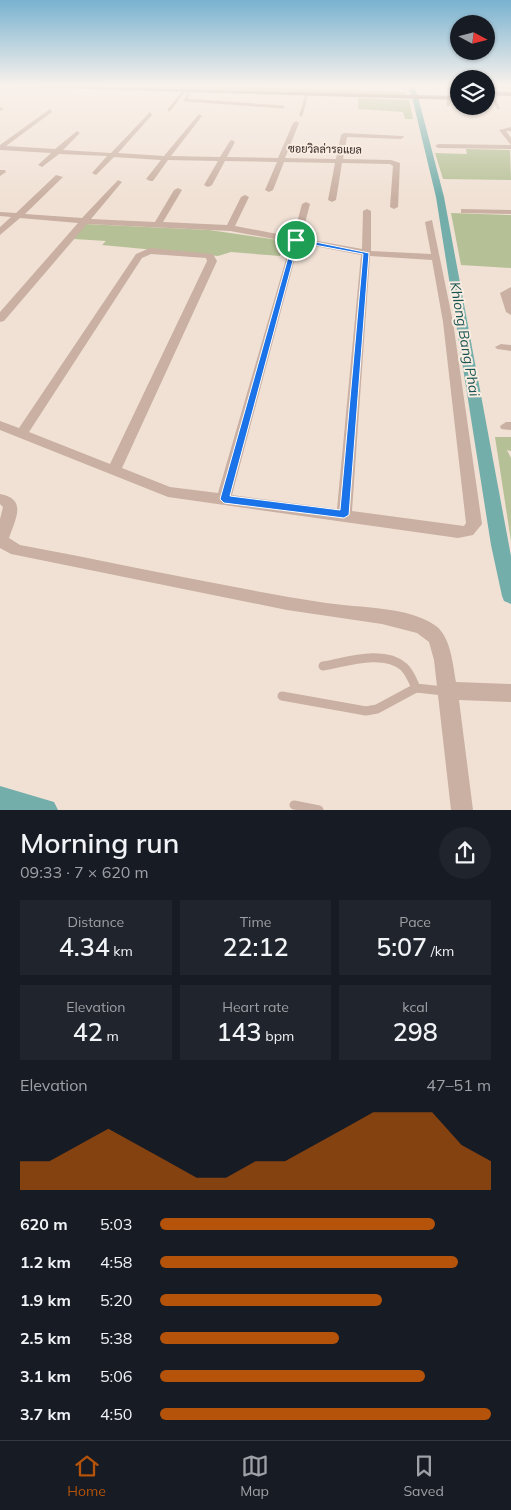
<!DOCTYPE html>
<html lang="en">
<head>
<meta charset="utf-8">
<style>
	body { margin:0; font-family:Mulish,Sarabun,sans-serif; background:#20242c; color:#f1f3f6; height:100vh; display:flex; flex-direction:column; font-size:19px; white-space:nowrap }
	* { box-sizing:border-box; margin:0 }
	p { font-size:16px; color:#9ea1a6 }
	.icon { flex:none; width:28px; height:28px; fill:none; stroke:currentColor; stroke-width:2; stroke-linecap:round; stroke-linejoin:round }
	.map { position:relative; height:810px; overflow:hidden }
	.drawer { display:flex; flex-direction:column; background:#171b24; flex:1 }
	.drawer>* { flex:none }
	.needle { width:32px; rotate:97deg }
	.tools { position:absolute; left:450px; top:15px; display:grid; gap:10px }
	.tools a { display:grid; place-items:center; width:45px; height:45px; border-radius:50%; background:#171b24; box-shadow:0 1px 4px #0004; font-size:25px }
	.pin { position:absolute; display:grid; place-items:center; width:42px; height:42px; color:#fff; margin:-21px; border:2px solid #fff; border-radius:50%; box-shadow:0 1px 5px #0007 }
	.round { display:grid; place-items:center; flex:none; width:52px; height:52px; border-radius:26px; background:#20242c }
	.summary { display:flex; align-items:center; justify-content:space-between; height:85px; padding:0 20px }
	h1 { font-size:28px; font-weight:600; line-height:38px }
	.stats { display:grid; grid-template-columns:repeat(3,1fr); gap:8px; height:85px; padding:5px 20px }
	.stats div { display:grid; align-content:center; border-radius:0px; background:#20242c; text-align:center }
	.stats b { font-size:25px; font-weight:600 }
	.stats small { font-size:14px; font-weight:400 }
	.stats p { font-size:14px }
	.chart { height:140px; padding:10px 20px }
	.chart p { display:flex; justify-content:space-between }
	.chart svg { width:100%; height:90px; margin-top:5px; fill:#b45309; opacity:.7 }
	ul { padding:0 20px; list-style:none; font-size:16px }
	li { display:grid; grid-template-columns:80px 60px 1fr; align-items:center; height:38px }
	li i { height:12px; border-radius:6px; background:#b45309 }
	.tab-bar { display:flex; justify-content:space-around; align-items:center; height:70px; border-top:1px solid #363941; background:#171b24; font-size:14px; color:#9ea1a6 }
	.tab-bar a { display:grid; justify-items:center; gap:2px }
	.tab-bar .on { color:#b45309 }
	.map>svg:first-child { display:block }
</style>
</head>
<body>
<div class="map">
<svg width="511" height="810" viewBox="0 0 511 810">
	<rect width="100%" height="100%" fill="#f1e1d5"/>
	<g fill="#b6c096">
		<polygon points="54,85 164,85 405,92 406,95"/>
		<polygon points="358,98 409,100 413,119 405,119 403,112 358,109"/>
		<polygon points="466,149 510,150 511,180 443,179 435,153 467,154"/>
		<polygon points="451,213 511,215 511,268 461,265"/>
		<polygon points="85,224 209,230 286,241 280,256 231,252 218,256 102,245 106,241 74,239"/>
		<polygon points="495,437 511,437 511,451 507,450 511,458 511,541"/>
	</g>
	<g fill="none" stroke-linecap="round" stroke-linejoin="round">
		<g fill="#74aeab" fill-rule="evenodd">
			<polygon points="407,85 413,85 417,93 444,197 511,556 511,604 504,601 502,596 491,545 436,197 411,93"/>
			<polygon points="0,786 54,802 58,810 0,810"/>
		</g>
		<g stroke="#c9b0a2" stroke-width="3">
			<polyline points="191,90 185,100 283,107"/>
			<polyline points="494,99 498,108"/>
			<polyline points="448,105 448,101 459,101"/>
			<polyline points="169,110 185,90"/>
			<polyline points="301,115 307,94"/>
		</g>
		<g stroke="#c9b0a2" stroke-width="9">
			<path d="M323 666C346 662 384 649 404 667 410 673 413 681 416 688L444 691"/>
			<polyline points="282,696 366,711 377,709 416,688"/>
			<polyline points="294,805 319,810"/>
		</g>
		<g fill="#c9b0a2" fill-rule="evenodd">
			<polygon points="453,85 459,85 459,87 454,86"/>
			<polygon points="486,85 511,85 511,89 486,88"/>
			<polygon points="0,107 3,108 4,109 0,111"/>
			<polygon points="50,109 52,112 6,146 55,149 77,131 80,133 63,150 111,153 150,112 152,115 118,153 164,156 199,114 202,116 171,156 220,157 230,141 232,140 235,142 227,157 278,158 293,123 296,121 299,123 285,158 336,159 341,135 344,133 403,136 404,137 401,139 347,137 343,159 391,160 400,163 398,207 394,209 390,207 393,166 390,164 342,163 336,200 332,202 328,200 335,163 284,162 273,190 269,192 265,190 277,162 225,161 212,185 208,187 204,185 218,161 168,160 153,181 150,181 146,179 161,160 114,157 96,175 92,173 107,156 59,154 42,167 38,165 51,153 0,150 0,145"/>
			<polygon points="511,127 511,131 506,131 511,138 511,149 438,148 435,146 438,144 511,145 499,130"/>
			<polygon points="0,170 5,170 6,172 0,176"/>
			<path d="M56 175 63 177 25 214 82 218 118 180 122 182 91 219 155 222 174 190 178 188 182 190 163 222 227 225 241 197 245 195 249 197 235 226 293 237 302 204 306 202 310 204 301 238 362 249 363 211 367 209 371 211V251L431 254 425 222 432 220 453 322 482 524 473 535 458 538 168 497 0 430V421L19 428 136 254 150 248 213 254 217 261 122 468 170 487 218 493 291 242 230 231 87 224 4 321 0 322V312L78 223 20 218 0 235V227L11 217 0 216V212L16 213ZM299 243 361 255 337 509 232 495ZM151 254 206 258 207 261 110 464 29 432 142 258ZM370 256 432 260 443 322 466 523 464 526 352 511Z"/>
			<polygon points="461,209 511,210 511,214 464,213 461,213"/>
			<polygon points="511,287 511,315 506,312 500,293"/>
			<polygon points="501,344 511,345 511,351 497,349 495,347"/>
			<polygon points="506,422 511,422 511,430 501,429 500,426"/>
			<path d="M0 494C28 499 15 520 9 538L20 545C122 564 224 587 326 603 359 608 409 606 436 626 451 637 453 666 456 682L511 684V702L459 700 473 810H451L434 660 429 642 417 633 382 624 287 610 11 554 0 548V519L3 507 0 504Z"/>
		</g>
		<g fill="#9c7e73" fill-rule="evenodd">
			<polygon points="15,85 459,96 459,100 18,87"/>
			<polygon points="486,91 511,92 511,96 486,95"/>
		</g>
	</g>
	<linearGradient id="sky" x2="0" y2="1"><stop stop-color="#79b2d0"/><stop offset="0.43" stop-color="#f9f2ec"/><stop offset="1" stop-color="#f9f2ec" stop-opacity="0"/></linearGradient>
	<rect width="511" height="198" fill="url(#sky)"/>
	<path fill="#1a73e8" stroke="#fff" fill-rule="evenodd" d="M296 238 369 253 349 515 344 518 224 503 220 499 293 240ZM298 242 363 254 340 510 230 496Z"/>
	<g text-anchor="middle" stroke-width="4" stroke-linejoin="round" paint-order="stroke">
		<g font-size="11" fill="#332724" stroke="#f9ece1">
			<text transform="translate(325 149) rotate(1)" y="4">ซอยวิลล่ารอแยล</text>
		</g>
		<g font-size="14" font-style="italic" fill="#195553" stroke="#f9ece1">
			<text transform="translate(465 339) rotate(80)" y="5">Khlong Bang Phai</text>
		</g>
	</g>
</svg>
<div class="tools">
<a><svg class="needle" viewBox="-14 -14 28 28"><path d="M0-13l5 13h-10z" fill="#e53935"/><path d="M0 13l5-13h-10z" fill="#9ea1a6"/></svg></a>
<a><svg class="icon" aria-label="layers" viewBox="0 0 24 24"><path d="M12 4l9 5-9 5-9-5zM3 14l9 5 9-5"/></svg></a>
</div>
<div class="pin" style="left:296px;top:240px;background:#1e9e55"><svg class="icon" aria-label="arrive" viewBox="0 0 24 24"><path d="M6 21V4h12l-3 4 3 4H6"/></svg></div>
</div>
<section class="drawer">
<div class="summary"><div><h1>Morning run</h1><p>09:33 · 7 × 620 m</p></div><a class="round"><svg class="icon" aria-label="share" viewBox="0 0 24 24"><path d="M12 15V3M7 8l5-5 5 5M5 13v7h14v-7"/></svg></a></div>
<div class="stats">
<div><p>Distance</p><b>4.34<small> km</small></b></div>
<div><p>Time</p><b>22:12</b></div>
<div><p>Pace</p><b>5:07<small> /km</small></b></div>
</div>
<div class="stats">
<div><p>Elevation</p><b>42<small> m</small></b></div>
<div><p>Heart rate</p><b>143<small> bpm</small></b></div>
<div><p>kcal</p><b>298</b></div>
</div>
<div class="chart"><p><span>Elevation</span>47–51 m</p>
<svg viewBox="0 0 160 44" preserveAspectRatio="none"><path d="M0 44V30L10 30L20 22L30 14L40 22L50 30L60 38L70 38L80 30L90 30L100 22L110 14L120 6L130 6L140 6L150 22L160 30V44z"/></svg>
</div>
<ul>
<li><b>620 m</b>5:03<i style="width:83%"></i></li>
<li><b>1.2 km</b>4:58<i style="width:90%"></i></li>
<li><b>1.9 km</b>5:20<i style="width:67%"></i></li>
<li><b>2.5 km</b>5:38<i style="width:54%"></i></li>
<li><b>3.1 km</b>5:06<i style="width:80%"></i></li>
<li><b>3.7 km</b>4:50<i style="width:100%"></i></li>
</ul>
</section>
<nav class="tab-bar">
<a class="on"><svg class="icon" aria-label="home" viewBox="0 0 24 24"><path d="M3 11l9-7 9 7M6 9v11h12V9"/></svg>Home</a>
<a><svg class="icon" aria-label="map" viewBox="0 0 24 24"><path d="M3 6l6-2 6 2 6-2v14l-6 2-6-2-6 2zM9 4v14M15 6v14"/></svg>Map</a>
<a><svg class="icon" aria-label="saved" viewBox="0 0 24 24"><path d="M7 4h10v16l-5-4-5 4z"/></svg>Saved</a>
</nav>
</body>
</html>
